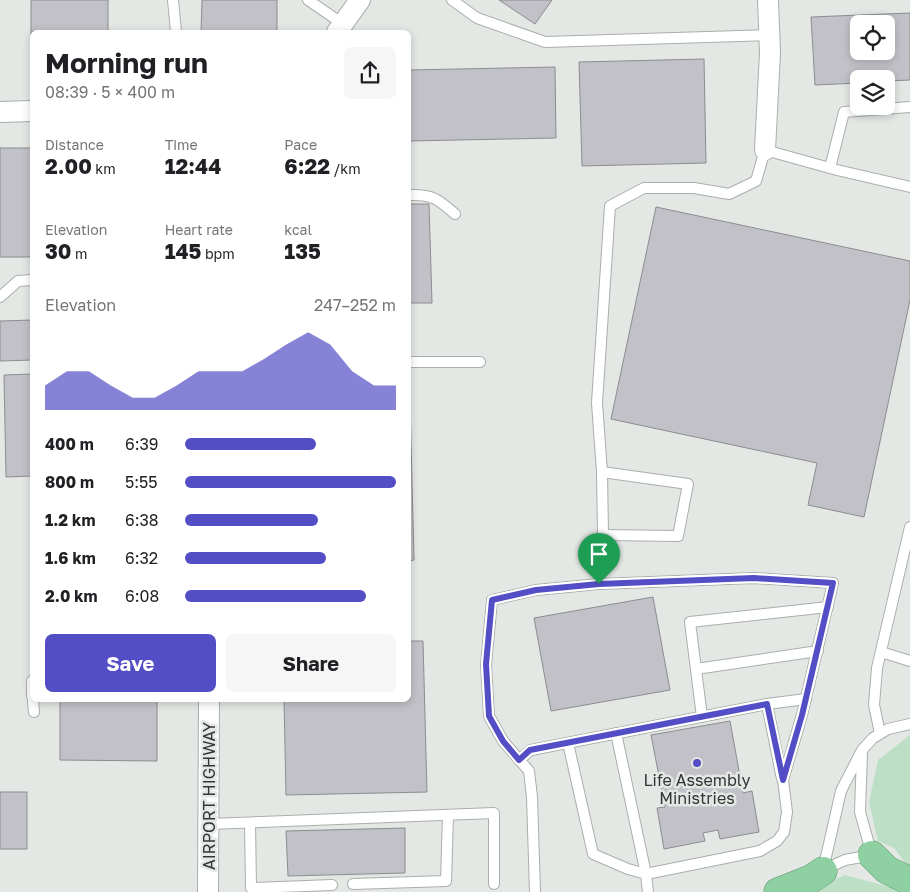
<!DOCTYPE html>
<html lang="en">
<head>
<meta charset="utf-8">
<style>
	body { margin:0; font-family:"Golos Text",sans-serif; background:#f6f6f6; color:#202124; height:100vh; display:flex; flex-direction:column; font-size:19px; white-space:nowrap }
	* { box-sizing:border-box; margin:0 }
	p { font-size:16px; color:#757577 }
	.icon { flex:none; width:28px; height:28px; fill:none; stroke:currentColor; stroke-width:2; stroke-linecap:round; stroke-linejoin:round }
	.map { position:relative; flex:1; overflow:hidden }
	.drawer { position:absolute; left:30px; top:30px; width:381px; height:672px; display:flex; flex-direction:column; background:#fff; border-radius:8px; box-shadow:0 2px 8px #0003 }
	.drawer>* { flex:none }
	.buttons { position:absolute; left:850px; top:15px; display:grid; gap:10px }
	.buttons a { display:grid; place-items:center; width:45px; height:45px; border-radius:8px; background:#fff; box-shadow:0 2px 8px #0003; font-size:25px }
	.pin { position:absolute; display:grid; place-items:center; width:42px; height:42px; color:#fff; margin:-51px -21px; border-radius:50% 50% 50% 0; rotate:-45deg; box-shadow:0 0 5px #0007 }
	.pin .icon { rotate:45deg }
	.round { display:grid; place-items:center; flex:none; width:52px; height:52px; border-radius:8px; background:#f6f6f6 }
	.head { display:flex; align-items:center; justify-content:space-between; height:85px; padding:0 15px }
	h1 { font-size:28px; font-weight:700; line-height:38px }
	.figures { display:grid; grid-template-columns:repeat(3,1fr); gap:8px; height:85px; padding:5px 15px }
	.figures div { display:grid; align-content:center }
	.figures b { font-size:21px; font-weight:700 }
	.figures small { font-size:14px; font-weight:400 }
	.figures p { font-size:14px }
	.chart { height:140px; padding:10px 15px }
	.chart p { display:flex; justify-content:space-between }
	.chart svg { width:100%; height:90px; margin-top:5px; fill:#534ec5; opacity:.7 }
	.cta { display:flex; gap:10px; margin-top:auto; padding:10px 15px }
	.cta a { flex:1; height:58px; border-radius:8px; background:#534ec5; color:#fff; font-size:20px; font-weight:700; line-height:58px; text-align:center }
	.cta a+a { background:#f6f6f6; color:#202124 }
	ul { padding:0 15px; list-style:none; font-size:16px }
	li { display:grid; grid-template-columns:80px 60px 1fr; align-items:center; height:38px }
	li i { height:12px; border-radius:6px; background:#534ec5 }
	.map>svg:first-child { display:block }
</style>
</head>
<body>
<div class="map">
<svg width="910" height="892" viewBox="0 0 910 892">
	<rect width="100%" height="100%" fill="#e3e8e4"/>
	<g fill="#bddfc5">
		<polygon points="910,735 910,869 894,848 878,841 869,802 878,760"/>
		<polygon points="845,875 904,891 897,892 808,892"/>
	</g>
	<g fill="#c1c1c7" stroke="#8c8c91" fill-rule="evenodd">
		<polygon points="31,0 108,0 108,32 32,32 31,66"/>
		<polygon points="202,0 277,0 277,32 201,32"/>
		<polygon points="499,0 552,0 535,24"/>
		<path d="M910 13V80L886 81V79H859V83L815 85 811 17ZM859 24H886V51H859Z"/>
		<polygon points="704,59 706,163 582,166 579,62"/>
		<polygon points="555,67 556,138 409,141 409,70"/>
		<rect x="0" y="148" width="32" height="109"/>
		<polygon points="409,204 429,204 432,303 409,303"/>
		<polygon points="656,207 910,261 910,300 864,517 808,505 817,463 611,419"/>
		<polygon points="32,320 32,360 0,361 0,321"/>
		<polygon points="32,374 32,476 6,477 4,375"/>
		<polygon points="409,402 410,402 414,560 409,561"/>
		<polygon points="653,597 670,690 551,711 534,618"/>
		<polygon points="409,641 423,641 427,792 286,795 284,700 409,700"/>
		<polygon points="60,700 157,700 157,761 60,760"/>
		<polygon points="730,721 743,793 752,791 759,832 720,839 718,830 703,833 705,841 664,849 657,808 665,807 651,735"/>
		<rect x="0" y="792" width="27" height="57"/>
		<polygon points="405,828 405,873 288,876 286,831"/>
	</g>
	<g fill="none" stroke-linecap="round" stroke-linejoin="round">
		<defs>
			<g id="service">
				<polyline points="173,0 176,32"/>
				<polyline points="308,0 343,24"/>
				<polyline points="452,0 477,18 545,42 769,35"/>
				<polyline points="830,168 844,112 910,107"/>
				<path d="M409 195C432 194 438 199 455 214"/>
				<polyline points="0,297 18,281 32,280"/>
				<polyline points="409,362 480,362"/>
				<polyline points="602,472 688,484 678,536 603,535"/>
				<polyline points="599,584 603,535 602,472 597,403 610,206 644,188 694,188 729,194 756,181 765,150 837,170 910,187"/>
				<polyline points="881,652 910,661"/>
				<polyline points="696,669 818,651"/>
				<polyline points="32,681 32,696"/>
				<polyline points="33,700 34,712"/>
				<polyline points="702,717 690,622 828,607"/>
				<polyline points="880,733 874,705 877,668 910,527"/>
				<polyline points="568,743 593,854 628,869 646,874 616,733"/>
				<polyline points="519,760 531,750 767,704"/>
				<polyline points="782,779 767,704 806,699"/>
				<polyline points="250,823 251,888 332,885"/>
				<polyline points="209,824 494,813 494,884"/>
				<polyline points="823,870 841,791 862,750 873,738 888,729 910,724"/>
				<polyline points="823,870 845,860 872,855 860,812 862,753"/>
				<polyline points="353,884 446,881 448,816"/>
				<polyline points="535,892 532,797 529,771 503,741 489,716 486,665 492,600 536,590 599,584 754,578 833,583 802,715 783,780 787,812 784,832 777,841 760,851 646,874 648,892"/>
			</g>
			<g id="minor">
				<polyline points="337,32 360,0"/>
				<polyline points="0,112 32,111"/>
				<polyline points="765,150 770,53 768,0"/>
				<polyline points="208,892 209,700"/>
			</g>
			<g id="trunk">
				<polyline points="872,855 887,870 910,881"/>
				<polyline points="778,892 811,879 823,871"/>
			</g>
		</defs>
		<use href="#service" stroke="#aaafab" stroke-width="12"/>
		<use href="#minor" stroke="#aaafab" stroke-width="22"/>
		<use href="#trunk" stroke="#5c936c" stroke-width="29"/>
		<use href="#service" stroke="#fff" stroke-width="10"/>
		<use href="#minor" stroke="#fff" stroke-width="20"/>
		<use href="#trunk" stroke="#8ed0a2" stroke-width="28"/>
	</g>
	<g fill="none" stroke-linecap="round" stroke-linejoin="round">
		<defs>
			<polygon id="route" points="754,578 833,583 802,715 783,780 767,704 530,750 519,760 503,741 489,716 486,664 492,600 536,590 599,584"/>
		</defs>
		<use href="#route" stroke="#fff" stroke-width="10"/>
		<use href="#route" stroke="#534ec5" stroke-width="6"/>
	</g>
	<circle fill="#534ec5" stroke="#e3e8e4" stroke-width="2" cx="697" cy="763" r="5"/>
	<g text-anchor="middle" stroke-width="5" stroke-linejoin="round" paint-order="stroke">
		<g font-size="16" fill="#343635" stroke="#e3e8e4">
			<text x="697" y="786">Life Assembly<tspan x="697" dy="18">Ministries</tspan></text>
		</g>
		<g font-size="16" fill="#343635" stroke="#e3e8e4">
			<text transform="translate(209 796) rotate(-90)" y="6">AIRPORT HIGHWAY</text>
		</g>
	</g>
</svg>
<div class="buttons">
<a><svg class="icon" aria-label="locate" viewBox="0 0 24 24"><circle cx="12" cy="12" r="6"/><path d="M12 2v4M12 18v4M2 12h4M18 12h4"/></svg></a>
<a><svg class="icon" aria-label="layers" viewBox="0 0 24 24"><path d="M12 4l9 5-9 5-9-5zM3 14l9 5 9-5"/></svg></a>
</div>
<div class="pin" style="left:599px;top:584px;background:#1e9e55"><svg class="icon" aria-label="arrive" viewBox="0 0 24 24"><path d="M6 21V4h12l-3 4 3 4H6"/></svg></div>
<section class="drawer">
<div class="head"><div><h1>Morning run</h1><p>08:39 · 5 × 400 m</p></div><a class="round"><svg class="icon" aria-label="share" viewBox="0 0 24 24"><path d="M12 15V3M7 8l5-5 5 5M5 13v7h14v-7"/></svg></a></div>
<div class="figures">
<div><p>Distance</p><b>2.00<small> km</small></b></div>
<div><p>Time</p><b>12:44</b></div>
<div><p>Pace</p><b>6:22<small> /km</small></b></div>
</div>
<div class="figures">
<div><p>Elevation</p><b>30<small> m</small></b></div>
<div><p>Heart rate</p><b>145<small> bpm</small></b></div>
<div><p>kcal</p><b>135</b></div>
</div>
<div class="chart"><p><span>Elevation</span>247–252 m</p>
<svg viewBox="0 0 160 44" preserveAspectRatio="none"><path d="M0 44V32L10 25L20 25L30 32L40 38L50 38L60 32L70 25L80 25L90 25L100 19L110 12L120 6L130 12L140 25L150 32L160 32V44z"/></svg>
</div>
<ul>
<li><b>400 m</b>6:39<i style="width:62%"></i></li>
<li><b>800 m</b>5:55<i style="width:100%"></i></li>
<li><b>1.2 km</b>6:38<i style="width:63%"></i></li>
<li><b>1.6 km</b>6:32<i style="width:67%"></i></li>
<li><b>2.0 km</b>6:08<i style="width:86%"></i></li>
</ul>
<div class="cta"><a>Save</a><a>Share</a></div>
</section>
</div>
</body>
</html>
